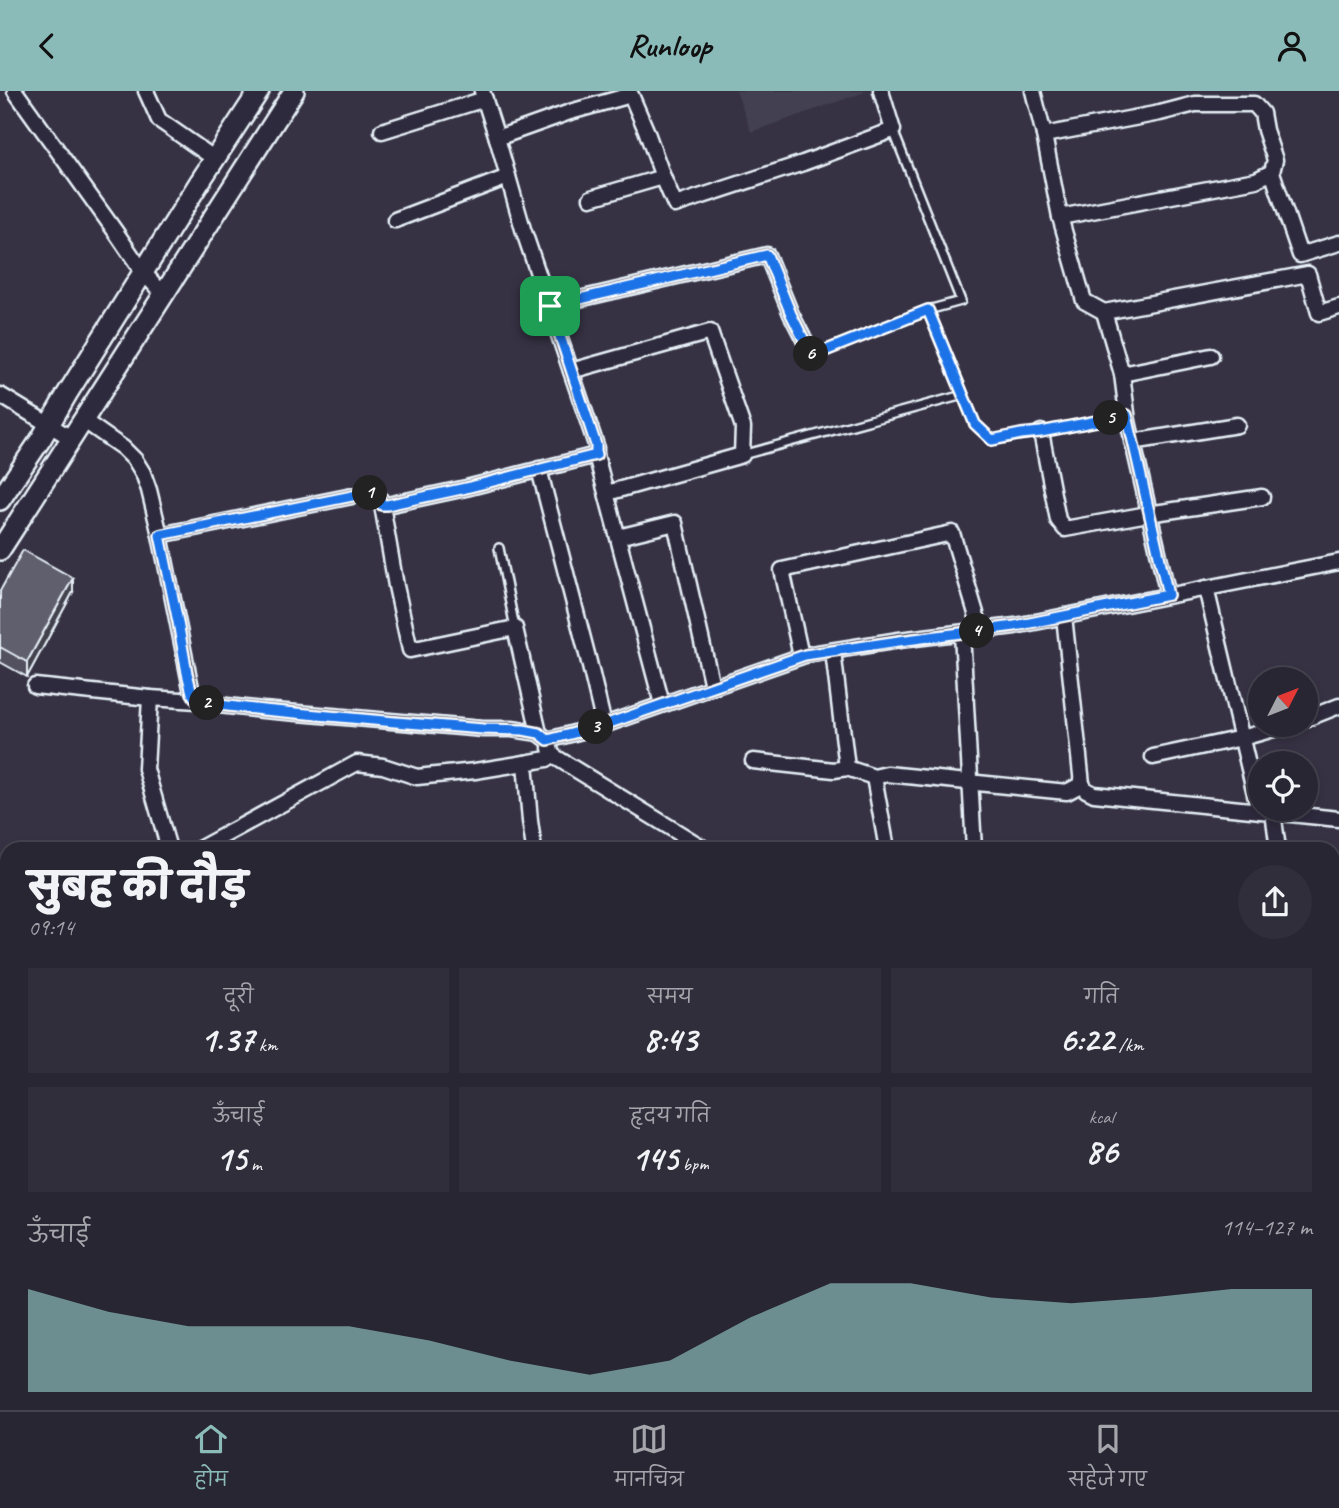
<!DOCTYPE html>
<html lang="hi">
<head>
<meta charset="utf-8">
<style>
	body { margin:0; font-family:Caveat,"Playpen Sans Deva",sans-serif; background:#302e3b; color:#f1f3f6; height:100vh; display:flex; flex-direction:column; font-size:26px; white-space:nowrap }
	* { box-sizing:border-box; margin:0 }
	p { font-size:23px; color:#a5a5ac }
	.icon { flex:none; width:38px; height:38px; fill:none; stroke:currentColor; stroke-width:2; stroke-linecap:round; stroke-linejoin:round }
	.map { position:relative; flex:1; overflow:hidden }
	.panel { position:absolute; left:0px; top:751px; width:1340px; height:569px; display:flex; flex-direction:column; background:#282633; border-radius:21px 21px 0 0; box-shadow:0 4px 10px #0003,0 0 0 2px #44434e }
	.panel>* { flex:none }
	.needle { width:46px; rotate:48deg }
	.fabs { position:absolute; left:1248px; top:576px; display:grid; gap:14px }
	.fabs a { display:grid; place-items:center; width:70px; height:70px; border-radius:50%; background:#282633; box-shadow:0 4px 10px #0003,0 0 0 2px #44434e; font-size:35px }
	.pin { position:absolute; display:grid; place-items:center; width:60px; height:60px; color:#fff; margin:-30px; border-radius:14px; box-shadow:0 4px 10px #0006 }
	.km { position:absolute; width:35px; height:35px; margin:-18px; border-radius:50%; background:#222; color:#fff; font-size:19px; line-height:35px; text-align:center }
	.round { display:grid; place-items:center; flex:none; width:74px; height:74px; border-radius:37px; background:#302e3b }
	.headline { display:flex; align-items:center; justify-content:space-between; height:119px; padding:0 28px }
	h1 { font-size:38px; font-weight:800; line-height:52px }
	.figures { display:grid; grid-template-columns:repeat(3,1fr); gap:10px; height:119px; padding:7px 28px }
	.figures div { display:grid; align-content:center; border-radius:0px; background:#302e3b; text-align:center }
	.figures b { font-size:35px; font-weight:800 }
	.figures small { font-size:19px; font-weight:400 }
	.figures p { font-size:19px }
	.chart { height:196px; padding:14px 28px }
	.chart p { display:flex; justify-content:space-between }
	.chart svg { width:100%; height:126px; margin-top:7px; fill:#8bbbb9; opacity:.7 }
	header { display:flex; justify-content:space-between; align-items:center; height:91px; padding:0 28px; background:#8bbbb9; color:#111; font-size:32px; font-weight:800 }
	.dock { display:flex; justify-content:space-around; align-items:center; height:98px; border-top:2px solid #44434e; background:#282633; font-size:19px; color:#a5a5ac }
	.dock a { display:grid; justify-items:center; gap:4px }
	.dock .on { color:#8bbbb9 }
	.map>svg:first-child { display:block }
</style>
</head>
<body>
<header><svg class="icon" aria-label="back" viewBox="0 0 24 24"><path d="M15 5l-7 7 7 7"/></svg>Runloop<svg class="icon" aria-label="person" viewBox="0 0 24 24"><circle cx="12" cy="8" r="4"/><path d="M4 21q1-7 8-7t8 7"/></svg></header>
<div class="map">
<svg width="1339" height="1319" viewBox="0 0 1339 1319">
	<rect width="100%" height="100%" fill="#363244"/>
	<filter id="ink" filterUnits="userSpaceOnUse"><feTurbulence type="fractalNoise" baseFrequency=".0143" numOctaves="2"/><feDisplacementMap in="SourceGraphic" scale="14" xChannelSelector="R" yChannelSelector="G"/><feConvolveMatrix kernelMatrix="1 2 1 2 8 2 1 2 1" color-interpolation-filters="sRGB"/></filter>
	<g filter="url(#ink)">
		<polygon fill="#433f51" points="736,0 868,0 751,41"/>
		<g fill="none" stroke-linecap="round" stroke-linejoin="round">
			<defs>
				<g id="lane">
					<polyline points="893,39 961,210 928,219"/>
					<polyline points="812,265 928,219 975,333 992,349 1041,341 1127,324"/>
					<polyline points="742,364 963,304"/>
					<polyline points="499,457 515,537"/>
				</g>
				<g id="street">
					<polyline points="15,0 115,140 143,181 164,204"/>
					<polyline points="146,0 159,29 215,68"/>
					<polyline points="482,0 497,47 570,21 631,4 646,39 663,86 591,107"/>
					<polyline points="1033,0 1044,44 1060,126 1084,210 1104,221 1308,183 1319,222 1339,216"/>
					<polyline points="382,40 485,8"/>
					<polyline points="1044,44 1160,22 1195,13 1254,13 1262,22 1265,39 1275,69 1272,81 1256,89 1060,126"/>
					<polyline points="1272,81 1300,164 1339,152"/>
					<polyline points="663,86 675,114 803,72 893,39 881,0"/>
					<polyline points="395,129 508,86"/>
					<polyline points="549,215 767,164 791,223 815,270"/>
					<polyline points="1104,221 1122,283 1128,330 1168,504"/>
					<polyline points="571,280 710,241 743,336 742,364 607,402"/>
					<polyline points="1122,283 1211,265"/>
					<polyline points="0,304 71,347"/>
					<polyline points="83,329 123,357 135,369 143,382 149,399 160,444 192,602 197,610 210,613 263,619 483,638 512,638 539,642 515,537 410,559 396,495 382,414"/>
					<polyline points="1041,341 1058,429 1065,438 1148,423 1262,406"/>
					<polyline points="1132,351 1237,334"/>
					<polyline points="596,364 662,613"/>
					<polyline points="539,378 588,567 604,634 548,649 539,642"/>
					<polyline points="160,444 372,401 379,406 382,414 387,414 466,397 596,364 596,354 523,138 497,47"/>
					<polyline points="618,446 675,432 712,595"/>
					<polyline points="1206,497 1259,720"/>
					<polyline points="1064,525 1082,693 1086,699 1094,703 1339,728"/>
					<polyline points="962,542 974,758"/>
					<polyline points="833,560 847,677"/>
					<polyline points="801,565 782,479 952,442 981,539"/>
					<polyline points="35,595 150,607"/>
					<polyline points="1306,628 1339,615"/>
					<polyline points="604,634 805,564 899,549 1015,535 1339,471"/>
					<polyline points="550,657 552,664 705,758"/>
					<polyline points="1153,666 1242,647 1288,634"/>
					<polyline points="753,670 834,679 847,677 874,686 887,683 1067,701 1082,693"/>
					<polyline points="525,672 530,730 534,758"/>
					<polyline points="874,686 887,758"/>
					<polyline points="1273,721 1278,758"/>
					<polyline points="169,758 146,678 150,607 197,610"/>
					<polyline points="199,758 357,672 383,675 417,686 475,680 525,672 547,668 552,664"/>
					<polyline points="1334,839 1339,837"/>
					<polyline points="1334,906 1339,905"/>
					<polyline points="0,936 7,935"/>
					<polyline points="1334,968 1339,967"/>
					<polyline points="1334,1008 1339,1006"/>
					<polyline points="1334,1024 1339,1052"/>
					<polyline points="1334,1090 1339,1089"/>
					<polyline points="0,1100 7,1100"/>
					<polyline points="0,1203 7,1203"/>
					<polyline points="104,1312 105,1319"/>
					<polyline points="865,1312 866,1319"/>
					<polyline points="943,1312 944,1319"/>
					<polyline points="1169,1312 1172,1319"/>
					<polyline points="1280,1312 1286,1319"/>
					<polyline points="585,1316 600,1312"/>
					<polyline points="201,1319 201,1312"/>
				</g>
				<g id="secondary">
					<polyline points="0,409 41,348 67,303 199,92 259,0"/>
					<polyline points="0,459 294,0"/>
				</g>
			</defs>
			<use href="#lane" stroke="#e8f1f8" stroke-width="12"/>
			<use href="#street" stroke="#e8f1f8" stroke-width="19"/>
			<use href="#secondary" stroke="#e8f1f8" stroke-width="24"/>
			<use href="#lane" stroke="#2f2a3d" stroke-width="7"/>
			<use href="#street" stroke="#2f2a3d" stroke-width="14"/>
			<use href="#secondary" stroke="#2f2a3d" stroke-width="19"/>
		</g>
		<polygon fill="#53515f" stroke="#e8f1f8" stroke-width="2" points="0,500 73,501 27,586 0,571"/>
		<polygon fill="#43424d" stroke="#e8f1f8" stroke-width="2" points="73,487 73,501 27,586 27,571"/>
		<polygon fill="#605e6e" stroke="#e8f1f8" stroke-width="2" points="23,459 73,487 27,571 0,556 0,500"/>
	</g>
	<g fill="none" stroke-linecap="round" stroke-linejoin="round" filter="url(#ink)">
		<defs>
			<polygon id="route" points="767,164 791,223 812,265 928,219 975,333 992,349 1021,343 1041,341 1127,324 1168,504 1015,535 899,550 805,564 604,634 548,649 539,642 523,639 483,638 395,631 263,619 210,613 197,610 192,602 187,582 178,531 160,444 372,401 379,406 382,414 387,414 466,397 596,364 596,354 550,215"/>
		</defs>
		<use href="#route" stroke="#fff" stroke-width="14"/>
		<use href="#route" stroke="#1a73e8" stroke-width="9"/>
	</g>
</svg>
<div class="fabs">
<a><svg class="needle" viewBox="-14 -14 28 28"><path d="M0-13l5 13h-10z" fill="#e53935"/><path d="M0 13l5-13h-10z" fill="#a5a5ac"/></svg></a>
<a><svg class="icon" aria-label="locate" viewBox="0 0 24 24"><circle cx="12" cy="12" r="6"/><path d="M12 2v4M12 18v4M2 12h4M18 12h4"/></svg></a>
</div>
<div class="pin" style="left:550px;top:215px;background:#1e9e55"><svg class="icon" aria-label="arrive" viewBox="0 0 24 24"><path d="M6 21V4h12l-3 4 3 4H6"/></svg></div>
<b class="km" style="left:370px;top:402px">1</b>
<b class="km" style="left:207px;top:612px">2</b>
<b class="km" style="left:596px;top:636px">3</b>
<b class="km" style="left:977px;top:540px">4</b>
<b class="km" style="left:1111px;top:327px">5</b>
<b class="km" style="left:811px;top:263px">6</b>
<section class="panel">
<div class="headline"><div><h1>सुबह की दौड़</h1><p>09:14</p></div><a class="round"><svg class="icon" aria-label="share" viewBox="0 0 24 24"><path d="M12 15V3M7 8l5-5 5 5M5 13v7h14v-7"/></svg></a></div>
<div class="figures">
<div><p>दूरी</p><b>1.37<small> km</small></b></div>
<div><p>समय</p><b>8:43</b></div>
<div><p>गति</p><b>6:22<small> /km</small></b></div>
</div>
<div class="figures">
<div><p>ऊँचाई</p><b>15<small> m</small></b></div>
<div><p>हृदय गति</p><b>145<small> bpm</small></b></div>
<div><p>kcal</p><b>86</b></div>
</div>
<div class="chart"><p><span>ऊँचाई</span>114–127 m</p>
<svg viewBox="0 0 160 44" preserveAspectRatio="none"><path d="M0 44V8L10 16L20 21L30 21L40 21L50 26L60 33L70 38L80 33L90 18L100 6L110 6L120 11L130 13L140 11L150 8L160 8V44z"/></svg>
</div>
</section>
</div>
<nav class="dock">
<a class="on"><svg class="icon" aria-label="home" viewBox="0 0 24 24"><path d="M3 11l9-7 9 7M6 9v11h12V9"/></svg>होम</a>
<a><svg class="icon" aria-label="map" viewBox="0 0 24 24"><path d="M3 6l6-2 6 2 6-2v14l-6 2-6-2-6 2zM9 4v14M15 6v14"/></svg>मानचित्र</a>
<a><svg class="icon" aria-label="saved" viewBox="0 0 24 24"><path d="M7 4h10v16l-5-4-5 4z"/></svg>सहेजे गए</a>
</nav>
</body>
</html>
